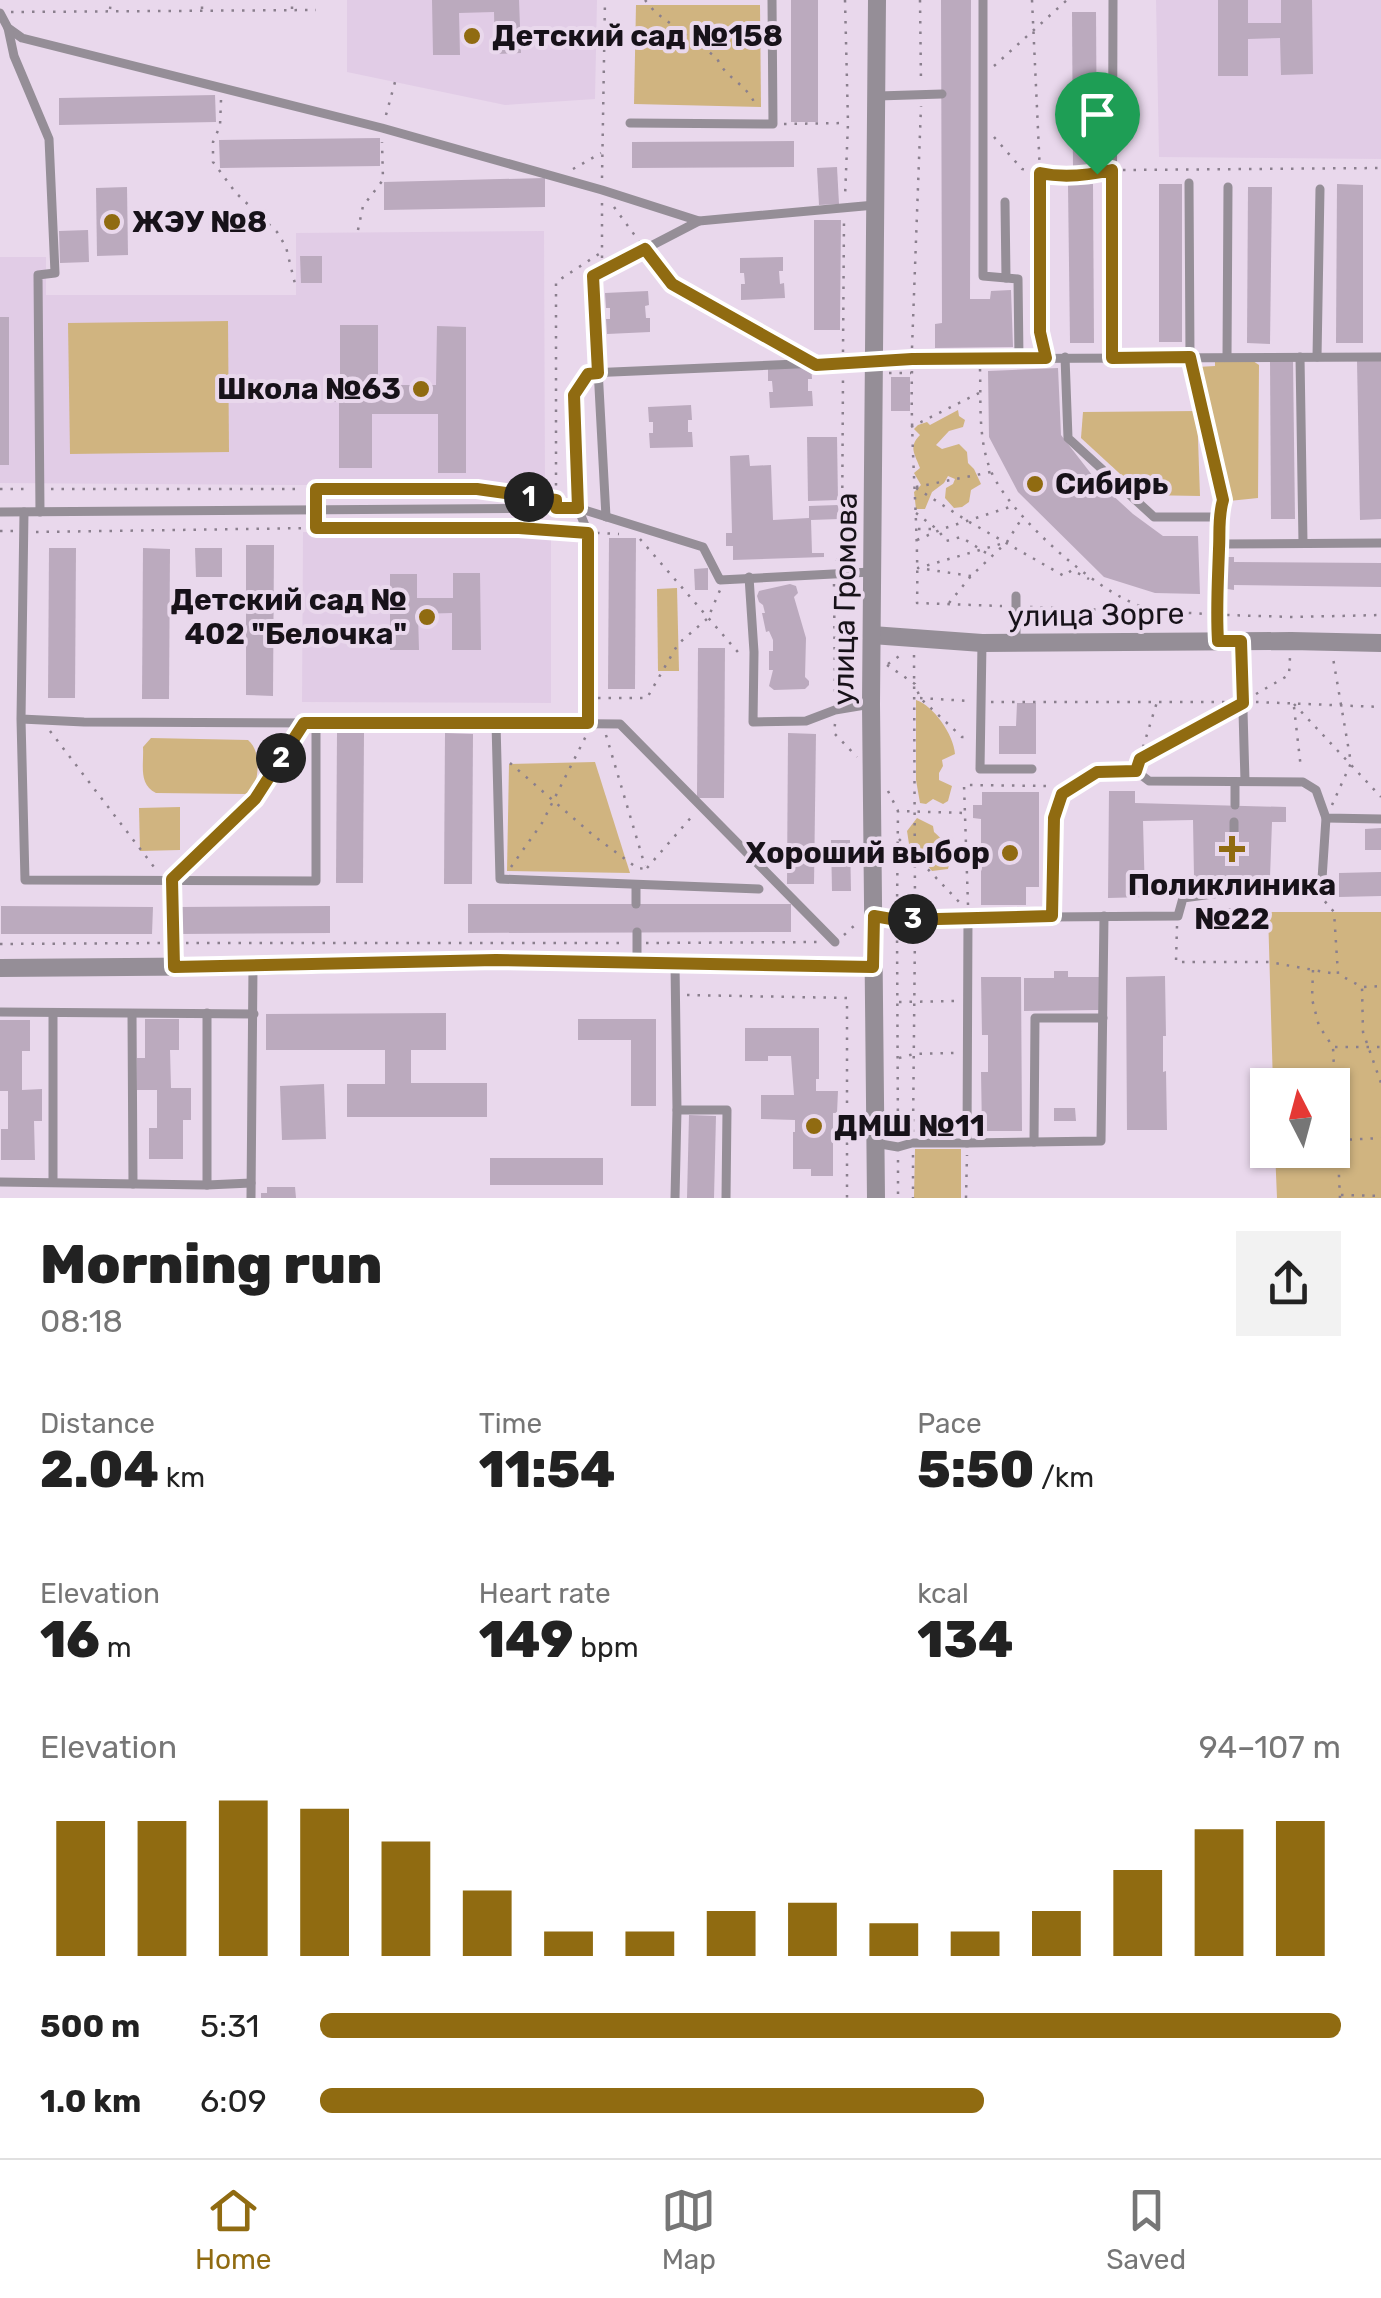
<!DOCTYPE html>
<html lang="en">
<head>
<meta charset="utf-8">
<style>
	body { margin:0; font-family:Rubik,sans-serif; background:#f2f2f2; color:#222; height:100vh; display:flex; flex-direction:column; font-size:38px; white-space:nowrap }
	* { box-sizing:border-box; margin:0 }
	p { font-size:32px; color:#767676 }
	.icon { flex:none; width:55px; height:55px; fill:none; stroke:currentColor; stroke-width:2; stroke-linecap:round; stroke-linejoin:round }
	.map { position:relative; height:1198px; overflow:hidden }
	.drawer { display:flex; flex-direction:column; background:#fff; flex:1 }
	.drawer>* { flex:none }
	.needle { width:65px; rotate:354deg }
	.tools { position:absolute; left:1250px; top:1068px; display:grid; gap:20px }
	.tools a { display:grid; place-items:center; width:100px; height:100px; border-radius:0px; background:#fff; box-shadow:0 2px 8px #0004; font-size:50px }
	.pin { position:absolute; display:grid; place-items:center; width:85px; height:85px; color:#fff; margin:-102px -42px; border-radius:50% 50% 50% 0; rotate:-45deg; box-shadow:0 0 10px #0007 }
	.pin .icon { rotate:45deg }
	.km { position:absolute; width:50px; height:50px; margin:-25px; border-radius:50%; background:#222; color:#fff; font-size:28px; line-height:50px; text-align:center }
	.round { display:grid; place-items:center; flex:none; width:105px; height:105px; border-radius:0px; background:#f2f2f2 }
	.head { display:flex; align-items:center; justify-content:space-between; height:170px; padding:0 40px }
	h1 { font-size:55px; font-weight:800; line-height:75px }
	.figures { display:grid; grid-template-columns:repeat(3,1fr); gap:15px; height:170px; padding:10px 40px }
	.figures div { display:grid; align-content:center }
	.figures b { font-size:50px; font-weight:800 }
	.figures small { font-size:28px; font-weight:400 }
	.figures p { font-size:28px }
	.chart { height:280px; padding:20px 40px }
	.chart p { display:flex; justify-content:space-between }
	.chart svg { width:100%; height:180px; margin-top:10px; stroke:#906b11; stroke-width:6 }
	ul { padding:0 40px; list-style:none; font-size:32px }
	li { display:grid; grid-template-columns:160px 120px 1fr; align-items:center; height:75px }
	li i { height:25px; border-radius:12px; background:#906b11 }
	.dock { display:flex; justify-content:space-around; align-items:center; height:140px; border-top:2px solid #e0e0e0; background:#fff; font-size:28px; color:#767676 }
	.dock a { display:grid; justify-items:center; gap:5px }
	.dock .selected { color:#906b11 }
	.map>svg:first-child { display:block }
</style>
</head>
<body>
<div class="map">
<svg width="1381" height="1198" viewBox="0 0 1381 1198">
	<rect width="100%" height="100%" fill="#e9d8ec"/>
	<g fill="#e1cce6">
		<polygon points="347,0 597,0 595,99 505,105 347,72"/>
		<polygon points="1156,0 1381,0 1381,159 1159,157"/>
		<polygon points="544,231 545,484 298,485 0,483 0,257 46,257 46,295 296,295 296,233"/>
		<polygon points="303,532 551,532 551,703 302,702"/>
	</g>
	<g fill="#d0b480">
		<polygon points="636,5 760,5 761,107 634,104"/>
		<polygon points="228,321 229,452 70,454 68,323"/>
		<polygon points="1215,361 1253,361 1259,365 1258,498 1229,501 1197,367 1215,366"/>
		<path d="M958 410 959 416 965 420 963 427 949 431 936 445 942 449 959 444 967 452 968 463 974 469 981 484 971 490 969 502 962 507 954 508 945 498 946 488 953 484 955 479 948 476 944 483 932 492 925 509H916L914 492 921 485 914 473 920 468C915 454 908 447 920 435L914 429 918 425 927 422 930 425Z"/>
		<polygon points="1197,411 1200,496 1143,495 1081,438 1083,412"/>
		<polygon points="677,588 679,671 658,671 657,589"/>
		<path d="M916 700C933 705 954 735 955 754L942 760 943 766 939 773V780L952 786 948 801 943 804 933 799 926 804 920 803 916 780Z"/>
		<path d="M151 738 248 740C261 751 259 775 253 790L245 794 156 793C138 784 144 765 143 747Z"/>
		<polygon points="595,762 630,873 507,871 509,764"/>
		<polygon points="180,807 180,850 140,851 139,808"/>
		<path d="M917 818 933 826 934 832C948 845 954 849 948 869L932 871 909 844 907 831Z"/>
		<polygon points="1381,912 1381,1198 1277,1198 1275,1150 1332,1150 1332,1085 1273,1085 1268,912"/>
		<polygon points="915,1149 961,1149 961,1198 914,1198"/>
	</g>
	<g fill="#bbaabe">
		<polygon points="432,0 519,0 521,53 495,54 494,12 459,13 460,55 433,55"/>
		<rect x="791" y="0" width="27" height="122"/>
		<polygon points="941,0 971,0 970,299 990,299 991,291 1011,290 1013,347 935,348 935,324 942,323"/>
		<polygon points="1218,0 1248,0 1248,23 1281,23 1281,0 1312,0 1313,74 1281,75 1280,38 1248,39 1248,76 1218,76"/>
		<polygon points="1072,12 1096,12 1097,168 1073,168"/>
		<polygon points="215,95 216,122 59,125 59,98"/>
		<polygon points="380,138 380,166 220,168 219,140"/>
		<polygon points="794,141 794,167 632,168 632,142"/>
		<polygon points="837,167 839,204 819,205 817,168"/>
		<polygon points="545,178 545,207 384,210 384,182"/>
		<polygon points="1093,184 1094,343 1070,343 1068,185"/>
		<rect x="1159" y="184" width="23" height="158"/>
		<polygon points="1337,184 1363,185 1363,343 1336,343"/>
		<polygon points="127,187 128,255 97,256 96,188"/>
		<polygon points="1248,187 1272,187 1270,344 1247,343"/>
		<polygon points="814,220 841,220 840,330 814,330"/>
		<polygon points="88,230 89,262 60,263 59,231"/>
		<polygon points="300,256 322,256 322,283 301,283"/>
		<polygon points="783,257 783,271 779,271 780,284 784,283 785,298 741,300 741,284 745,284 744,273 740,273 740,258"/>
		<polygon points="648,291 649,305 645,306 646,318 650,318 650,332 607,334 606,319 610,319 610,308 606,308 605,293"/>
		<rect x="0" y="317" width="9" height="148"/>
		<polygon points="340,325 378,325 378,385 436,385 437,326 466,327 466,473 438,473 438,414 372,414 372,468 339,468 339,402 329,402 329,376 340,376"/>
		<polygon points="1293,360 1295,519 1271,519 1270,361"/>
		<polygon points="1357,361 1381,361 1381,519 1360,520"/>
		<polygon points="811,365 812,379 808,379 808,391 812,391 813,406 770,408 769,392 773,392 772,381 768,381 768,366"/>
		<polygon points="1058,368 1061,435 1096,480 1133,514 1163,536 1198,536 1200,594 1155,593 1104,577 1018,492 989,437 988,371"/>
		<rect x="891" y="377" width="19" height="34"/>
		<polygon points="691,405 692,420 688,420 688,432 692,432 693,447 650,448 649,433 653,433 653,422 649,422 648,407"/>
		<polygon points="807,437 837,437 838,500 808,501"/>
		<polygon points="749,455 750,466 771,465 773,520 809,518 809,506 838,505 839,519 811,520 812,553 824,553 824,557 733,560 733,546 726,546 726,533 732,533 730,456"/>
		<polygon points="609,538 636,538 635,689 608,689"/>
		<polygon points="246,545 274,545 273,696 246,695"/>
		<polygon points="49,548 76,548 75,698 48,698"/>
		<polygon points="143,548 170,549 169,699 142,699"/>
		<polygon points="195,548 222,548 222,577 196,577"/>
		<polygon points="1227,557 1234,557 1234,562 1381,563 1381,587 1234,585 1234,590 1227,589"/>
		<polygon points="708,568 708,590 695,590 694,569"/>
		<polygon points="453,573 480,573 481,650 452,650 452,613 418,614 419,650 390,650 390,574 417,574 417,598 453,598"/>
		<polygon points="790,584 796,586 798,593 794,597 806,638 805,677 809,681 809,685 805,689 774,690 769,686 773,670 769,670 769,651 773,651 773,640 769,631 766,632 762,613 765,613 763,605 759,602 757,596 759,591"/>
		<polygon points="698,648 725,648 724,798 697,798"/>
		<polygon points="1017,703 1036,703 1036,754 999,754 999,726 1016,726"/>
		<polygon points="337,733 364,733 363,883 336,883"/>
		<polygon points="445,733 473,734 472,884 444,884"/>
		<polygon points="788,733 816,734 814,884 787,884"/>
		<polygon points="1109,791 1135,791 1135,803 1286,807 1286,822 1272,822 1270,877 1194,877 1193,820 1143,821 1145,897 1108,898"/>
		<polygon points="982,792 1039,792 1039,887 1026,887 1026,905 981,905 981,819 973,818 973,805 982,805"/>
		<polygon points="1381,828 1381,850 1365,850 1365,829"/>
		<polygon points="831,840 850,840 851,891 832,891"/>
		<polygon points="1381,872 1381,896 1339,897 1339,873"/>
		<polygon points="468,904 791,904 791,932 468,933"/>
		<polygon points="1,906 153,907 152,934 1,934"/>
		<polygon points="330,906 330,933 178,934 178,907"/>
		<polygon points="1221,908 1235,908 1236,925 1221,924"/>
		<polygon points="1054,971 1068,971 1068,977 1099,977 1099,1010 1024,1011 1024,978 1054,978"/>
		<polygon points="1165,976 1166,1036 1163,1036 1163,1072 1166,1071 1167,1130 1127,1130 1126,977"/>
		<polygon points="981,977 1021,977 1022,1131 982,1131 981,1072 988,1072 988,1035 982,1035"/>
		<polygon points="446,1013 446,1050 411,1050 411,1083 487,1083 487,1117 347,1117 347,1084 385,1084 385,1050 266,1050 266,1014"/>
		<polygon points="145,1019 179,1019 179,1050 170,1050 171,1088 191,1088 191,1120 183,1120 183,1159 149,1159 149,1128 157,1128 157,1090 137,1090 137,1058 145,1058"/>
		<polygon points="578,1019 656,1019 656,1106 631,1106 631,1040 578,1040"/>
		<polygon points="0,1020 30,1020 30,1051 22,1051 22,1090 42,1089 42,1121 34,1121 35,1160 1,1160 1,1129 8,1129 8,1091 0,1091"/>
		<polygon points="745,1028 819,1028 819,1079 816,1079 816,1091 838,1091 837,1113 833,1113 833,1176 811,1176 811,1169 793,1169 793,1132 795,1132 795,1120 761,1119 761,1095 794,1095 791,1056 768,1056 768,1061 745,1061"/>
		<polygon points="324,1084 326,1139 282,1140 280,1086"/>
		<polygon points="1054,1108 1075,1108 1076,1121 1054,1121"/>
		<polygon points="689,1115 716,1116 714,1198 687,1198"/>
		<rect x="490" y="1158" width="113" height="27"/>
		<polygon points="267,1187 295,1187 296,1198 261,1198 261,1193 267,1193"/>
	</g>
	<g fill="none" stroke-linecap="round" stroke-linejoin="round">
		<g stroke="#8a7f8d" stroke-width="2.5" stroke-dasharray="2.5 8" stroke-linecap="butt">
			<path d="M645 0 655 12 717 58C724 77 746 84 754 102L760 103"/>
			<polyline points="845,0 848,123 845,197"/>
			<polyline points="920,0 921,83"/>
			<polyline points="1032,0 1040,173 1040,331 1044,348"/>
			<polyline points="110,9 111,0"/>
			<polyline points="202,9 202,0"/>
			<polyline points="292,9 292,0"/>
			<polyline points="11,12 316,10"/>
			<polyline points="994,66 1067,0"/>
			<polyline points="221,100 220,126 213,142 213,162 236,193 277,232 286,247 296,288"/>
			<polyline points="386,115 395,82"/>
			<polyline points="784,124 846,123"/>
			<polyline points="994,137 1022,169 1053,175 1100,173"/>
			<polyline points="573,169 601,153"/>
			<polyline points="1123,170 1381,168"/>
			<polyline points="602,178 605,0"/>
			<polyline points="614,207 639,241"/>
			<polyline points="358,230 363,206 383,180 382,142"/>
			<polyline points="602,258 602,201"/>
			<polyline points="653,260 672,284 795,353"/>
			<polyline points="912,348 921,106"/>
			<polyline points="843,352 844,220"/>
			<path d="M980 369C981 403 978 437 990 469 1008 514 1096 592 1143 607 1161 613 1185 612 1204 614"/>
			<path d="M912 371C910 449 919 526 917 603L1002 606"/>
			<polyline points="889,373 911,373"/>
			<polyline points="911,427 979,393"/>
			<polyline points="916,487 991,472"/>
			<polyline points="326,488 477,489 523,496"/>
			<polyline points="916,488 966,520 1064,576 1072,570 1089,579"/>
			<polyline points="0,489 28,489"/>
			<polyline points="51,489 303,489"/>
			<polyline points="556,496 556,282 602,252"/>
			<polyline points="916,513 938,530 946,541 961,537 991,556"/>
			<polyline points="316,520 316,528 519,528 575,532"/>
			<polyline points="918,529 935,529"/>
			<polyline points="0,531 13,531"/>
			<polyline points="36,532 313,528"/>
			<polyline points="597,533 619,534"/>
			<polyline points="640,539 743,658"/>
			<polyline points="917,540 942,529 1013,506"/>
			<polyline points="837,561 842,538 843,375"/>
			<polyline points="971,576 918,568 1004,543"/>
			<polyline points="834,584 835,696"/>
			<polyline points="949,603 971,576 1007,542 1022,518"/>
			<polyline points="1030,607 1136,611 1143,607"/>
			<polyline points="1227,615 1294,617 1381,615"/>
			<polyline points="914,655 915,907"/>
			<polyline points="888,664 902,654"/>
			<polyline points="887,665 915,684 920,698 962,737 969,737"/>
			<polyline points="1256,694 1289,675 1290,657"/>
			<polyline points="598,698 647,698 678,644 708,618 720,590"/>
			<polyline points="920,698 968,701"/>
			<polyline points="991,702 1233,702"/>
			<polyline points="1256,702 1381,707"/>
			<polyline points="1294,704 1381,797"/>
			<polyline points="1294,707 1301,769"/>
			<polyline points="327,723 484,723"/>
			<polyline points="835,724 834,733 857,757"/>
			<polyline points="50,731 154,867"/>
			<polyline points="606,735 645,866"/>
			<polyline points="1140,757 1157,702"/>
			<polyline points="1140,759 1230,709"/>
			<polyline points="510,763 594,836 637,868 646,869"/>
			<polyline points="888,791 898,811"/>
			<polyline points="1332,805 1351,763 1333,658"/>
			<polyline points="899,839 963,906"/>
			<polyline points="511,867 542,823 586,736"/>
			<polyline points="186,868 255,799 295,737"/>
			<polyline points="647,868 694,814"/>
			<polyline points="1322,892 1322,898 1334,912 1338,974 1362,987 1363,1032 1381,1083"/>
			<polyline points="968,905 964,785 1050,786"/>
			<polyline points="897,907 898,811 966,813"/>
			<polyline points="1177,926 1176,962 1269,962 1336,974"/>
			<polyline points="897,930 898,1137"/>
			<polyline points="844,935 856,924"/>
			<polyline points="186,943 623,943"/>
			<polyline points="646,943 818,942"/>
			<polyline points="0,944 163,943"/>
			<polyline points="1313,970 1312,999 1319,1026 1333,1047 1340,1198"/>
			<polyline points="1364,987 1381,986"/>
			<polyline points="687,995 847,998 847,1198"/>
			<polyline points="899,1002 956,1001"/>
			<polyline points="1335,1047 1381,1047"/>
			<polyline points="899,1058 914,1054 956,1053"/>
			<polyline points="913,1132 915,930"/>
			<polyline points="1339,1140 1381,1138"/>
			<polyline points="913,1155 913,1198"/>
			<polyline points="898,1160 898,1198"/>
			<polyline points="1341,1195 1381,1196"/>
			<polyline points="966,1198 967,1155"/>
		</g>
		<g stroke="#958e97" stroke-width="9">
			<polyline points="983,0 983,276 1018,279 1019,358"/>
			<polyline points="0,13 8,28 22,38 382,128 602,190 699,221 875,205"/>
			<polyline points="8,28 14,56 49,139 55,273 38,275 40,512"/>
			<polyline points="878,96 942,94"/>
			<polyline points="630,123 773,124 772,0"/>
			<polyline points="1189,183 1190,357 1223,500 1219,517 1216,616 1218,641"/>
			<polyline points="1005,202 1006,278"/>
			<polyline points="1065,357 1068,438 1154,517 1219,517"/>
			<polyline points="1112,357 1113,0"/>
			<polyline points="1227,357 1228,187"/>
			<polyline points="1300,357 1303,543"/>
			<polyline points="1317,357 1320,189"/>
			<polyline points="315,485 316,510"/>
			<polyline points="0,512 578,508 703,547 720,580 871,572"/>
			<polyline points="606,517 593,276 699,221"/>
			<polyline points="1220,544 1381,543"/>
			<polyline points="749,577 754,652 753,722 806,721 835,710 871,704"/>
			<polyline points="1016,596 1016,643"/>
			<polyline points="1241,641 1245,781"/>
			<polyline points="982,643 980,769 1032,769"/>
			<polyline points="21,719 84,722 316,723 316,881 25,880 21,719 24,512"/>
			<polyline points="587,723 588,533 578,508 574,395 589,373 912,359 1381,357"/>
			<polyline points="1235,805 1235,782"/>
			<polyline points="1234,834 1234,822"/>
			<polyline points="172,879 174,967"/>
			<polyline points="636,885 636,904"/>
			<polyline points="759,889 500,879 496,723 620,724 835,942"/>
			<polyline points="1052,916 1053,818 1061,794 1097,772 1136,771 1149,781 1303,782 1316,790 1326,818 1381,819"/>
			<polyline points="874,917 897,920 916,918 1178,916 1183,898 1322,879 1326,818"/>
			<polyline points="637,963 637,932"/>
			<polyline points="675,963 677,1110 727,1110 726,1198"/>
			<polyline points="0,1012 254,1014"/>
			<polyline points="132,1014 133,1184"/>
			<polyline points="1034,1142 1035,1018 1103,1018"/>
			<polyline points="875,1143 898,1147 912,1143 967,1143 968,918"/>
			<polyline points="967,1143 1101,1141 1104,916"/>
			<polyline points="0,1182 207,1185 251,1183"/>
			<polyline points="53,1182 53,1013"/>
			<polyline points="207,1185 207,1013"/>
			<polyline points="251,1198 253,966"/>
			<polyline points="675,1198 677,1110"/>
		</g>
		<g stroke="#958e97" stroke-width="18">
			<polyline points="872,635 982,643 1291,641 1381,643"/>
			<polyline points="0,968 253,966 496,960 873,967"/>
			<polyline points="876,1198 871,704 877,0"/>
		</g>
	</g>
	<g fill="none" stroke-linecap="round" stroke-linejoin="round">
		<defs>
			<path id="route" d="M1112 170V358L1190 357 1223 500C1218 517 1220 532 1219 549 1218 580 1216 610 1218 641H1241L1243 703 1140 759 1136 771 1097 772 1062 794 1054 818 1052 916 897 920 874 916 873 967 496 960 174 967 172 879 255 799 304 723H588V533L519 528H316V489H477L556 500V508H578L574 395 588 374 598 373 593 276 645 249 672 284 816 365 912 359 1046 358 1040 332V173C1063 178 1090 175 1112 170Z"/>
		</defs>
		<use href="#route" stroke="#fff" stroke-width="20"/>
		<use href="#route" stroke="#906b11" stroke-width="12"/>
	</g>
	<g fill="#906b11" stroke="#e9d8ec" stroke-width="4">
		<circle cx="472" cy="36" r="10"/>
		<circle cx="112" cy="222" r="10"/>
		<circle cx="421" cy="389" r="10"/>
		<circle cx="1035" cy="484" r="10"/>
		<circle cx="427" cy="617" r="10"/>
		<path d="M1227 834h10v10h10v10h-10v10h-10v-10h-10v-10h10z"/>
		<circle cx="1010" cy="853" r="10"/>
		<circle cx="814" cy="1126" r="10"/>
	</g>
	<g text-anchor="middle" stroke-width="8" stroke-linejoin="round" paint-order="stroke">
		<g font-size="30" font-weight="bold" fill="#171219" stroke="#e9d8ec" text-anchor="start">
			<text x="492" y="46">Детский сад №158</text>
			<text x="132" y="232">ЖЭУ №8</text>
			<text x="401" y="399" text-anchor="end">Школа №63</text>
			<text x="1055" y="494">Сибирь</text>
			<text x="407" y="610" text-anchor="end">Детский сад №<tspan x="407" dy="34">402 "Белочка"</tspan></text>
			<text x="990" y="863" text-anchor="end">Хороший выбор</text>
			<text x="1232" y="895" text-anchor="middle">Поликлиника<tspan x="1232" dy="34">№22</tspan></text>
			<text x="834" y="1136">ДМШ №11</text>
		</g>
		<g font-size="30" fill="#171219" stroke="#e9d8ec">
			<text transform="translate(845 599) rotate(-89)" y="10">улица Громова</text>
			<text transform="translate(1096 615) rotate(-1)" y="10">улица Зорге</text>
		</g>
	</g>
</svg>
<div class="tools">
<a><svg class="needle" viewBox="-14 -14 28 28"><path d="M0-13l5 13h-10z" fill="#e53935"/><path d="M0 13l5-13h-10z" fill="#767676"/></svg></a>
</div>
<div class="pin" style="left:1097px;top:174px;background:#1e9e55"><svg class="icon" aria-label="arrive" viewBox="0 0 24 24"><path d="M6 21V4h12l-3 4 3 4H6"/></svg></div>
<b class="km" style="left:529px;top:497px">1</b>
<b class="km" style="left:281px;top:758px">2</b>
<b class="km" style="left:913px;top:919px">3</b>
</div>
<section class="drawer">
<div class="head"><div><h1>Morning run</h1><p>08:18</p></div><a class="round"><svg class="icon" aria-label="share" viewBox="0 0 24 24"><path d="M12 15V3M7 8l5-5 5 5M5 13v7h14v-7"/></svg></a></div>
<div class="figures">
<div><p>Distance</p><b>2.04<small> km</small></b></div>
<div><p>Time</p><b>11:54</b></div>
<div><p>Pace</p><b>5:50<small> /km</small></b></div>
</div>
<div class="figures">
<div><p>Elevation</p><b>16<small> m</small></b></div>
<div><p>Heart rate</p><b>149<small> bpm</small></b></div>
<div><p>kcal</p><b>134</b></div>
</div>
<div class="chart"><p><span>Elevation</span>94–107 m</p>
<svg viewBox="0 0 160 44" preserveAspectRatio="none"><path d="M5 44V11M15 44V11M25 44V6M35 44V8M45 44V16M55 44V28M65 44V38M75 44V38M85 44V33M95 44V31M105 44V36M115 44V38M125 44V33M135 44V23M145 44V13M155 44V11"/></svg>
</div>
<ul>
<li><b>500 m</b>5:31<i style="width:100%"></i></li>
<li><b>1.0 km</b>6:09<i style="width:65%"></i></li>
</ul>
</section>
<nav class="dock">
<a class="selected"><svg class="icon" aria-label="home" viewBox="0 0 24 24"><path d="M3 11l9-7 9 7M6 9v11h12V9"/></svg>Home</a>
<a><svg class="icon" aria-label="map" viewBox="0 0 24 24"><path d="M3 6l6-2 6 2 6-2v14l-6 2-6-2-6 2zM9 4v14M15 6v14"/></svg>Map</a>
<a><svg class="icon" aria-label="saved" viewBox="0 0 24 24"><path d="M7 4h10v16l-5-4-5 4z"/></svg>Saved</a>
</nav>
</body>
</html>
